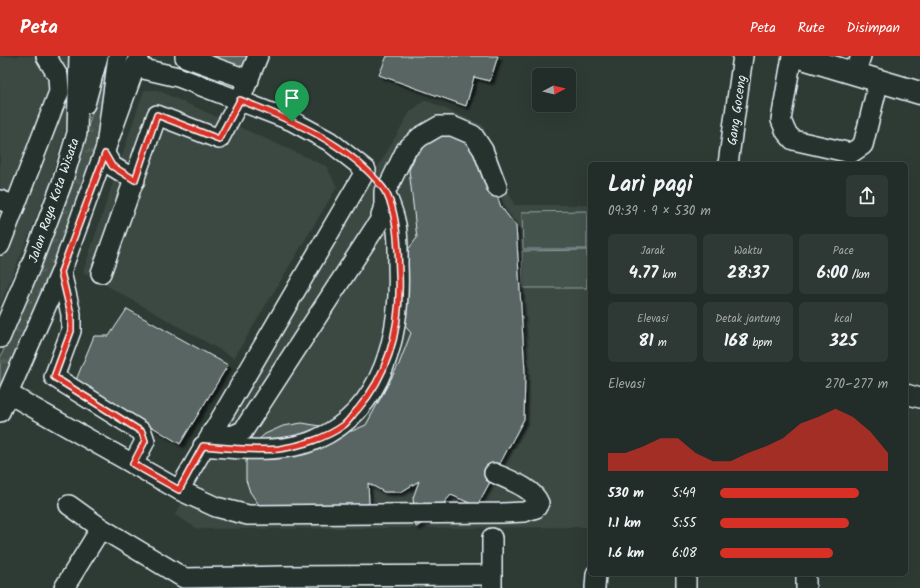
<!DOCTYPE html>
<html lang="id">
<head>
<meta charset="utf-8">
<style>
	body { margin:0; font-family:Kalam,sans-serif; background:#2e3834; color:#f1f3f6; height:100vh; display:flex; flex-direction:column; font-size:15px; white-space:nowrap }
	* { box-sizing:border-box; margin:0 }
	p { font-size:13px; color:#a2a7a8 }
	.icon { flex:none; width:22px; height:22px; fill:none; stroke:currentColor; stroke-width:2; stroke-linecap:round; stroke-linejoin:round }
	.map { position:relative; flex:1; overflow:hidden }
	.sheet { position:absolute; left:588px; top:106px; width:320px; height:414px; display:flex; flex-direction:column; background:#222c28; border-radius:6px; box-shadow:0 4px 16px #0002,0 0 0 1px #3f4845 }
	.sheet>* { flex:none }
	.needle { width:26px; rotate:83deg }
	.tools { position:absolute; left:532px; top:12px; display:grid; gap:8px }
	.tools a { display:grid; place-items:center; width:44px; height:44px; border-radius:6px; background:#222c28; box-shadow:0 4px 16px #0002,0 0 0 1px #3f4845; font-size:20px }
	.pin { position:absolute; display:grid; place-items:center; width:34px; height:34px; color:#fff; margin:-41px -17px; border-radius:50% 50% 50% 0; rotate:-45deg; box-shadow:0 0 4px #0007 }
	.pin .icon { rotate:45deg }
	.round { display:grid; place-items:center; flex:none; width:42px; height:42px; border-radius:6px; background:#2e3834 }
	.head { display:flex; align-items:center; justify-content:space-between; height:68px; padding:0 20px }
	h1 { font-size:22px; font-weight:800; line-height:30px }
	.metrics { display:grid; grid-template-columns:repeat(3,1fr); gap:6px; height:68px; padding:4px 20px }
	.metrics div { display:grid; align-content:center; border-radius:6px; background:#2e3834; text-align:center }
	.metrics b { font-size:17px; font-weight:800 }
	.metrics small { font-size:11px; font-weight:400 }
	.metrics p { font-size:11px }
	.chart { height:112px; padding:8px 20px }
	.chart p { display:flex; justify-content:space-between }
	.chart svg { width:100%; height:72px; margin-top:4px; fill:#d93025; opacity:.7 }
	ul { padding:0 20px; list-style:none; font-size:13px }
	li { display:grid; grid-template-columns:64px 48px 1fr; align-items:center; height:30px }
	li i { height:10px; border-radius:5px; background:#d93025 }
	header { display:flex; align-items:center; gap:24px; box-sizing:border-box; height:56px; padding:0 20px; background:#d93025; color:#fff }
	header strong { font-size:19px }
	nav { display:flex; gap:22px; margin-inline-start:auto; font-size:14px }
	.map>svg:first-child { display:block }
</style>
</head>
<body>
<header>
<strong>Peta</strong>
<nav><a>Peta</a><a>Rute</a><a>Disimpan</a></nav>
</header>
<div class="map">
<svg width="920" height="532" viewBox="0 0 920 532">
	<defs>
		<pattern id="grass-tufts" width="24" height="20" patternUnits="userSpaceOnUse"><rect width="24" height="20" fill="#45524e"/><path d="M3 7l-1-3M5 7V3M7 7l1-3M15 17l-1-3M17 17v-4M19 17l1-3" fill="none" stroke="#606b68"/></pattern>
		<filter id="shadow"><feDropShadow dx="3.5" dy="3.5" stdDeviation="1" flood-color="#0009"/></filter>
	</defs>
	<rect width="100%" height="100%" fill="#2e3b35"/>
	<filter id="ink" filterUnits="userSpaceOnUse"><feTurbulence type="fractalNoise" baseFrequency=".025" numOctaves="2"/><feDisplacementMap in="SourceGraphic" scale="8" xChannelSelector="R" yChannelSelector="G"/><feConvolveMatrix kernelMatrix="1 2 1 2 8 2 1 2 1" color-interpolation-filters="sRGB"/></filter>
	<g filter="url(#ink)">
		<g fill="#3b4843">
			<polygon points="0,0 69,0 70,38 65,74 48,133 0,249"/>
			<polygon points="144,34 157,34 326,110 337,131 234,302 83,216"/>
			<polygon points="425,44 483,69 514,149 590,149 590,471 198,473 175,459 410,56"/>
		</g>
		<polygon fill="url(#grass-tufts)" stroke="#96a2a3" points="100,28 104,28 97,92 49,226 0,335 0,302 36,222 78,107"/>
		<g fill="#45524e" stroke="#96a2a3">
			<polygon points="587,155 587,193 523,193 522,156"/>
			<polygon points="587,194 587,232 523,232 522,195"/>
		</g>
		<g fill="#596563" stroke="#e8f1f8" filter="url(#shadow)">
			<polygon points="210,0 256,0 249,22 230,16 233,8"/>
			<polygon points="387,0 498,0 490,25 474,21 466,50 379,19"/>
			<polygon points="450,74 479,91 501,151 516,170 525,316 524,363 477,450 451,439 428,464 416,471 413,442 419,425 401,436 384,436 368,427 369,447 333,461 270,456 259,449 250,436 246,424 246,405 257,385 265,378 283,370 302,367 326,371 340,376 352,375 366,369 399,308 411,277 396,260 388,241 397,208 417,182 409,114 420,90"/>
			<polygon points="127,253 228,309 180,388 76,324 94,280 109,280"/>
		</g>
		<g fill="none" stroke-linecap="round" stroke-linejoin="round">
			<defs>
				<g id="minor">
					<polyline points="118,0 105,98 112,110 135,124"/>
					<polyline points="792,0 781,64 786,76 793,84 851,97 863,89 879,24"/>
					<polyline points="185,1 249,24"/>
					<polyline points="855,18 861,0"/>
					<polyline points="85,48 98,0"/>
					<polyline points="728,108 743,0"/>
					<polyline points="0,144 15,150"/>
					<polyline points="0,189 59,36 58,20 46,0"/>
					<polyline points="61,216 71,258 71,275 54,321 142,376 145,385 133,408"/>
					<polyline points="101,217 157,59 219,83 240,44 258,0"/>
					<polyline points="0,282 31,209 62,127 77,77 79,0"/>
					<polyline points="9,338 179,434 366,114 329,85 292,65 178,21 135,11"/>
					<polyline points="906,338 920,342"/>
					<polyline points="0,356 61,216 139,0"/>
					<polyline points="212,376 231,380 243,375 380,164 384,149 384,135 389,129 406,94 420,81 439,70 452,70 473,79 483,94 497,131"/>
					<path d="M203 390C238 393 285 398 317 383 385 353 401 276 398 209 398 194 399 178 395 164 393 155 389 146 386 138"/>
					<path d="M179 434 216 451 248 459 502 457 524 456 536 452 539 447C533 432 509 424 494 417"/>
					<polyline points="69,449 101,472 184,522 281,520 492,519"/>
					<polyline points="686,518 686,532"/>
					<polyline points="806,518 806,532"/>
					<polyline points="492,531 492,482"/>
					<polyline points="64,532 101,472"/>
					<polyline points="595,532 596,518"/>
				</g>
				<polyline id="major" points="796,0 920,37"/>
			</defs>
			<use href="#minor" stroke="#e8f1f8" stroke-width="22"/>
			<use href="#major" stroke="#e8f1f8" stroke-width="25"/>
			<use href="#minor" stroke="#26332d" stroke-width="19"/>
			<use href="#major" stroke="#26332d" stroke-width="22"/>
		</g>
	</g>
	<g fill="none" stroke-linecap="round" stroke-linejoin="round" filter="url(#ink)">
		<defs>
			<path id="route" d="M240 44C291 64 348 87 383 132 398 152 398 194 399 218 401 267 391 315 358 353 353 358 349 365 344 369 327 382 300 390 279 393 256 395 226 392 203 390L179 434 133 408 145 385 142 376 54 321 71 275V258L61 216 105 98 112 110 135 124 157 59 219 83Z"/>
		</defs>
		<use href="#route" stroke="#fff" stroke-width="8"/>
		<use href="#route" stroke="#d93025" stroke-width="5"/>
	</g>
	<g text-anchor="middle" stroke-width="3.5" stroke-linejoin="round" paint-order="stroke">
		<g font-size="13" fill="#e8f1f8" stroke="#26332d">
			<text transform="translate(736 54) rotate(-82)" y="5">Gang Goceng</text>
			<text transform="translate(53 144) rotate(-71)" y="5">Jalan Raya Kota Wisata</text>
		</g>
	</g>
</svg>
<div class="tools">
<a><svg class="needle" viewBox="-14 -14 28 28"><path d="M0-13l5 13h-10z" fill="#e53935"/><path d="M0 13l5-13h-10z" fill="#a2a7a8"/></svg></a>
</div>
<div class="pin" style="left:292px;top:66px;background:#1e9e55"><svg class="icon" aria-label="arrive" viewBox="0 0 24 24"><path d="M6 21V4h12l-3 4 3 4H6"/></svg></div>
<section class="sheet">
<div class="head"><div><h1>Lari pagi</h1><p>09:39 · 9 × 530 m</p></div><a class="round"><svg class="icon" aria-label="share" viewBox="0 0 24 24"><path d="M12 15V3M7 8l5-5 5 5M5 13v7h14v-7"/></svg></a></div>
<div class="metrics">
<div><p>Jarak</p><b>4.77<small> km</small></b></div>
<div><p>Waktu</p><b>28:37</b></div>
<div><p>Pace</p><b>6:00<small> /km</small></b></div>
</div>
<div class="metrics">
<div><p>Elevasi</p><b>81<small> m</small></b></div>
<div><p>Detak jantung</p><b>168<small> bpm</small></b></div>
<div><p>kcal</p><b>325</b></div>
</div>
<div class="chart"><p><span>Elevasi</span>270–277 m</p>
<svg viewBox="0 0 160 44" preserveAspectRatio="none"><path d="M0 44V33L10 33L20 29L30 24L40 24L50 33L60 38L70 38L80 33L90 29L100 24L110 15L120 11L130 6L140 11L150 20L160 33V44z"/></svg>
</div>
<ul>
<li><b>530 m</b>5:49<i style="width:83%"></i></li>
<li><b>1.1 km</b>5:55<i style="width:77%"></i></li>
<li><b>1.6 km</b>6:08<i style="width:67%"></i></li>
</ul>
</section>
</div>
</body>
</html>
